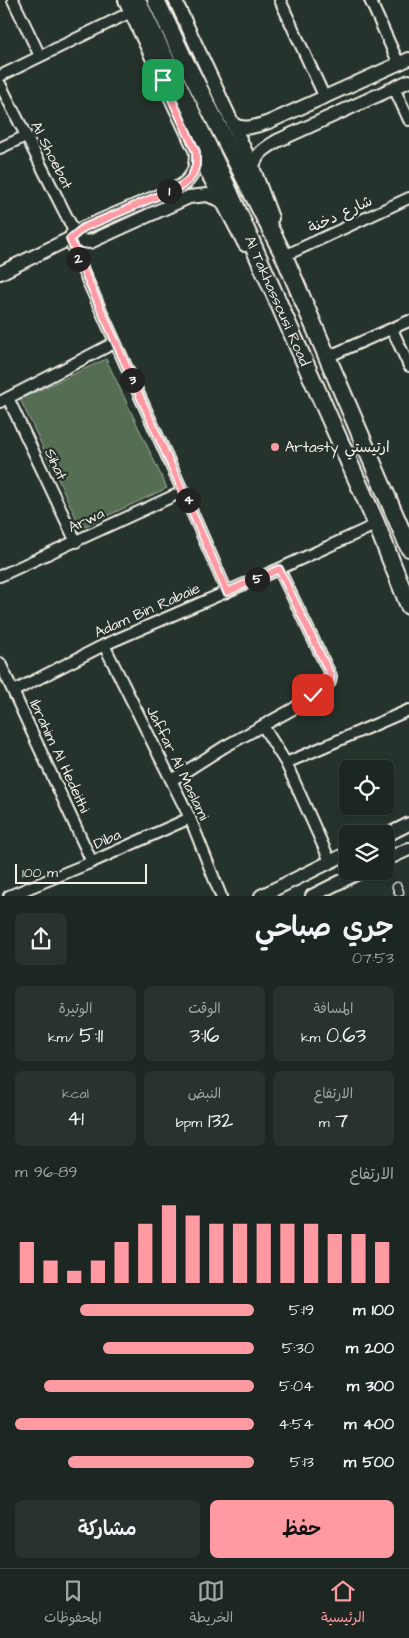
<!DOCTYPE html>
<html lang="ar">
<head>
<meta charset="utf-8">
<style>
	body { margin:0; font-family:"Architects Daughter","Playpen Sans Arabic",sans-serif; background:#29322f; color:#f1f3f6; direction:rtl; height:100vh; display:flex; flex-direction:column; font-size:19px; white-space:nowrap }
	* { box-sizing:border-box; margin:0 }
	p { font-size:16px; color:#a0a5a5 }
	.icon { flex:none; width:28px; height:28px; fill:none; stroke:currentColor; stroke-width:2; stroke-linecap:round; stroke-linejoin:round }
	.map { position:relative; height:896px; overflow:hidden; direction:ltr }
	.drawer { display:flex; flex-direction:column; background:#1c2622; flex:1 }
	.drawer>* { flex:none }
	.buttons { position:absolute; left:339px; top:760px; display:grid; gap:10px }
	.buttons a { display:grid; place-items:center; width:55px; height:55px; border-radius:8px; background:#1c2622; box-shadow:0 1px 4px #0004,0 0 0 1px #3a4340; font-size:25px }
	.scale { position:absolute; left:15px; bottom:12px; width:132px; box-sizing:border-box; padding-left:5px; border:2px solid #f4f1e8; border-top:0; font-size:14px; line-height:18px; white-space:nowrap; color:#f4f1e8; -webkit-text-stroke:4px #26332d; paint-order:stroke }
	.pin { position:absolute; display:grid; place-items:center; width:42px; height:42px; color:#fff; margin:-21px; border-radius:10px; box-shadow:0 2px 8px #0006 }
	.km { position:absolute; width:25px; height:25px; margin:-12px; border-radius:50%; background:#222; color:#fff; font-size:14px; line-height:25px; text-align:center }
	.round { display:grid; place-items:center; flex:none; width:52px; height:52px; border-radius:8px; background:#29322f }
	.head { display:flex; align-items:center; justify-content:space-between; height:85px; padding:0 15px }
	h1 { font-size:28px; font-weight:600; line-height:38px }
	.stats { display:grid; grid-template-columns:repeat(3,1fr); gap:8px; height:85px; padding:5px 15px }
	.stats div { display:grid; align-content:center; border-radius:8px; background:#29322f; text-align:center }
	.stats b { font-size:21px; font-weight:600 }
	.stats small { font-size:14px; font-weight:400 }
	.stats p { font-size:14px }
	.chart { height:140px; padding:10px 15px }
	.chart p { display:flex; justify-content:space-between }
	.chart svg { width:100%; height:90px; margin-top:5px; stroke:#ff9aa2; stroke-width:6 }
	.primary-button { display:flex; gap:10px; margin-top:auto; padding:10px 15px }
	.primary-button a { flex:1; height:58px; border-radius:8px; background:#ff9aa2; color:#111; font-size:20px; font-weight:600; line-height:58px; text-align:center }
	.primary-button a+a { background:#29322f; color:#f1f3f6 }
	ul { padding:0 15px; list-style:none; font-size:16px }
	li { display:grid; grid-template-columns:80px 60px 1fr; align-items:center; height:38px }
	li i { height:12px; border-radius:6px; background:#ff9aa2 }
	.tabs { display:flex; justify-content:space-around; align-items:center; height:70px; border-top:1px solid #3a4340; background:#1c2622; font-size:14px; color:#a0a5a5 }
	.tabs a { display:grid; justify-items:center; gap:2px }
	.tabs .selected { color:#ff9aa2 }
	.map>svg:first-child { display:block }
</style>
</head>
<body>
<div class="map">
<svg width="409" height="896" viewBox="0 0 409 896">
	<rect width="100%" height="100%" fill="#26332d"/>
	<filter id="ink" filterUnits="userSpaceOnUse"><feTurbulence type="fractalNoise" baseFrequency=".02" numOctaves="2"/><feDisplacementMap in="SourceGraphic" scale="10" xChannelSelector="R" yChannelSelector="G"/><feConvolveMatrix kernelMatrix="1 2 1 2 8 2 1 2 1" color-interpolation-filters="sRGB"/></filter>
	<g filter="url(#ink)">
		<polygon fill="#546d53" stroke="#a4af9e" points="106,359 167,488 81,528 20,399"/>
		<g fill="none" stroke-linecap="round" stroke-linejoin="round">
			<defs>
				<polyline id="pedestrian" points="397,887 399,892"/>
				<g id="minor">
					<polyline points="13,0 40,56"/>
					<polyline points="280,0 325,98"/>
					<polyline points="370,0 399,64"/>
					<polyline points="0,76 131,12"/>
					<path d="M0 84 73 229 69 239C121 357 176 473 227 592"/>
					<polyline points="394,88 409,120"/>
					<polyline points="0,148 26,136"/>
					<polyline points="284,256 409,198"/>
					<polyline points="392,329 409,366"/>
					<polyline points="327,357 409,321"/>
					<polyline points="8,398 76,542"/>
					<polyline points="0,402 114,343"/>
					<polyline points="0,576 184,491"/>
					<polyline points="104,645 190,818 221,896"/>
					<polyline points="0,663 92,862"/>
					<polyline points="14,691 104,645 279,569 373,526 376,523"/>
					<polyline points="263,726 286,763 330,861"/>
					<polyline points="286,763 409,710"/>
					<polyline points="172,780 224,747 293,709 330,682 331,676 279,569"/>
					<polyline points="9,896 92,862 190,818"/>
				</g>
				<g id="tertiary">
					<polyline points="125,0 196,152 245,245"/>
					<polyline points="175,0 253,167 272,218"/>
					<path d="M233 124C244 131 257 126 269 122L409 59"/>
					<path d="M253 167C256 153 266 148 277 141L409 81"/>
					<path d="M69 239 83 228 181 186C194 177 196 167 196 152"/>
					<polyline points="0,273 69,239 90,242 189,197 207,195 222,201"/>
					<polyline points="385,836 409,824"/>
					<polyline points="385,860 409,849"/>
					<polyline points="261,896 348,853"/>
					<polyline points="312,896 362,871"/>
				</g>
				<g id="primary">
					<path id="s1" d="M137 0 220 171 376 523 409 606"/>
					<polyline points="156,0 183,57 284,256 409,548"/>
				</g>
			</defs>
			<use href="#pedestrian" stroke="#f4f1e8" stroke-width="11"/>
			<use href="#minor" stroke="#f4f1e8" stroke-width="14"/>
			<use href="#tertiary" stroke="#f4f1e8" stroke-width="16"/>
			<use href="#primary" stroke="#f4f1e8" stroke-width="20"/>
			<use href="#pedestrian" stroke="#26332d" stroke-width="8"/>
			<use href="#minor" stroke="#26332d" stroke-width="10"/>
			<use href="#tertiary" stroke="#26332d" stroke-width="12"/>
			<use href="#primary" stroke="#26332d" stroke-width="16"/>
		</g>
	</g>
	<g fill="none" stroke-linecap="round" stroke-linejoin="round" filter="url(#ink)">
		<defs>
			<path id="route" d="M163 80 196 152V165L193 174 189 180 181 186 83 228 70 239C121 357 176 473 227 592L279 569 331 676 330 682 313 695"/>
		</defs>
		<use href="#route" stroke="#fff" stroke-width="10"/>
		<use href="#route" stroke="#ff9aa2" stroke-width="6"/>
	</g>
	<circle fill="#ff9aa2" stroke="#26332d" stroke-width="2" cx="275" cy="447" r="5"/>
	<g text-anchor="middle" stroke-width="4.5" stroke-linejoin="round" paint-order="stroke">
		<g font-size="15" fill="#f4f1e8" stroke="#26332d">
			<text transform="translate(52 155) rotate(63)" y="5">Al Shoebat</text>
			<text transform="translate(340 214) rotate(-25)" y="5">شارع دخنة</text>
			<text dy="5" stroke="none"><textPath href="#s1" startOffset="332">Al Takhassousi Road</textPath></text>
			<text transform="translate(56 464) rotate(65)" y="5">Sihat</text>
			<text transform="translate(86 520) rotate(-25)" y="5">Arwa</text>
			<text transform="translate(147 610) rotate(-24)" y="5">Adam Bin Rabaie</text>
			<text transform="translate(60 756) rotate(65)" y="5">Ibrahim Al Hedeithi</text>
			<text transform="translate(178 763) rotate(64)" y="5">Jaffar Al Maslami</text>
			<text transform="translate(107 839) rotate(-24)" y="5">Diba</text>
		</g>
		<g font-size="15" fill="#f4f1e8" stroke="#26332d" text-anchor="start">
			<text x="285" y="452">Artasty ارتيستي</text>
		</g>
	</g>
</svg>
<div class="buttons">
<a><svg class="icon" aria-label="locate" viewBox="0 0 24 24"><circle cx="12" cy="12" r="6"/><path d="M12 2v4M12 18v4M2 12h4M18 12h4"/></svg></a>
<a><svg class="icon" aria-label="layers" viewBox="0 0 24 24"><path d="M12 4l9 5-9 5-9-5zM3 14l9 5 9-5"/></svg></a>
</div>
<div class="scale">100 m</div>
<div class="pin" style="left:163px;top:80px;background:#1e9e55"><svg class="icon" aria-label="arrive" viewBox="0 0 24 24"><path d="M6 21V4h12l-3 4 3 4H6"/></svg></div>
<div class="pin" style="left:313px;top:695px;background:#d93025"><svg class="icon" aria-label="check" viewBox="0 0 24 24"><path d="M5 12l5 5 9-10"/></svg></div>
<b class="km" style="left:169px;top:191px">1</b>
<b class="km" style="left:78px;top:259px">2</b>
<b class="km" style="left:132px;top:380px">3</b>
<b class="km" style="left:188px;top:500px">4</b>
<b class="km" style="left:257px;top:579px">5</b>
</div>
<section class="drawer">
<div class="head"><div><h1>جري صباحي</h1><p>07:53</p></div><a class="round"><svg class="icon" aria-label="share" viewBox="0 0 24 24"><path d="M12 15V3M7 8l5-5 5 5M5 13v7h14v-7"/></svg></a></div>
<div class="stats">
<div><p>المسافة</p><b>0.63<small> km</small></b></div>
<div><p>الوقت</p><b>3:16</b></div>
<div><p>الوتيرة</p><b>5:11<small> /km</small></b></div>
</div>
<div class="stats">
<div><p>الارتفاع</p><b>7<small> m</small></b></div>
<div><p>النبض</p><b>132<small> bpm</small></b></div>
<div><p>kcal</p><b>41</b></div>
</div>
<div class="chart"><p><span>الارتفاع</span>89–96 m</p>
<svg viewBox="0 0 160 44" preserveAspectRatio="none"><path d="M5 44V24M15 44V33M25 44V38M35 44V33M45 44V24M55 44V15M65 44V6M75 44V11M85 44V15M95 44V15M105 44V15M115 44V15M125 44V15M135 44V20M145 44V20M155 44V24"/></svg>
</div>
<ul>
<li><b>100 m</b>5:19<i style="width:73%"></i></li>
<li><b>200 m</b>5:30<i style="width:63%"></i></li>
<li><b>300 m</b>5:04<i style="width:88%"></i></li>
<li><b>400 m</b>4:54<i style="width:100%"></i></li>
<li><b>500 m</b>5:13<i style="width:78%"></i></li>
</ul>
<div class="primary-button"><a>حفظ</a><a>مشاركة</a></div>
</section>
<nav class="tabs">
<a class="selected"><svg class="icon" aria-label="home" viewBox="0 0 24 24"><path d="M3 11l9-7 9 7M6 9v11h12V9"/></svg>الرئيسية</a>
<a><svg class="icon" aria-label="map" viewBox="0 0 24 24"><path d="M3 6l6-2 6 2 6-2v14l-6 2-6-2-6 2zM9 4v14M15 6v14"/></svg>الخريطة</a>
<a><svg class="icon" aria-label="saved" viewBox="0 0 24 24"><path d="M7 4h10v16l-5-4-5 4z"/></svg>المحفوظات</a>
</nav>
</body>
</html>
